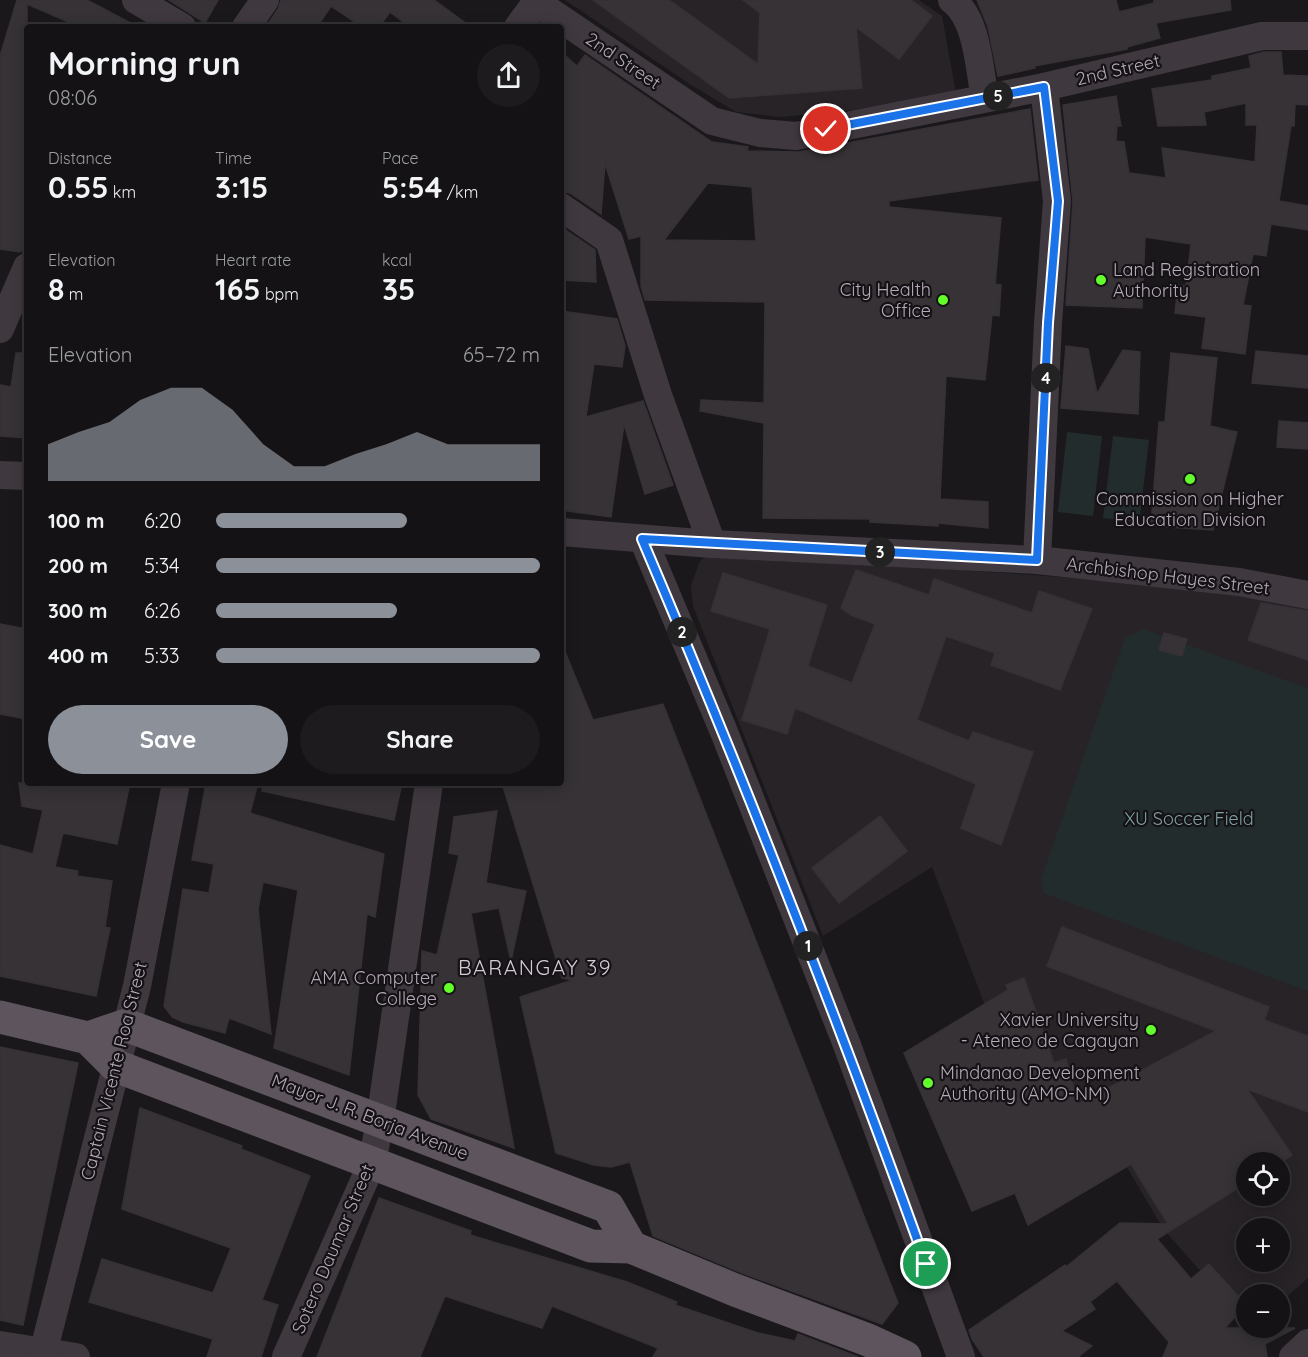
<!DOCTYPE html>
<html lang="en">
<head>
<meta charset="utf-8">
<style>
	body { margin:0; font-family:Quicksand,sans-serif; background:#1d1b1d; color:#f1f3f6; height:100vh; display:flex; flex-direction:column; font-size:22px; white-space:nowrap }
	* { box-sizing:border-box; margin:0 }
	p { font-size:20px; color:#9d9ea0 }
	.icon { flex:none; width:33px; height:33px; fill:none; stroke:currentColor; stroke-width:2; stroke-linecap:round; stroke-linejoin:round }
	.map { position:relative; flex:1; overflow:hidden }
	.panel { position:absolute; left:24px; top:24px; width:540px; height:762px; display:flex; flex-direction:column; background:#141214; border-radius:6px; box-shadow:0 3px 15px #0003,0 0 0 2px #333234 }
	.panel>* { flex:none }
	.buttons { position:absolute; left:1236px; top:1152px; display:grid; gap:12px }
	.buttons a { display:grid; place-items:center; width:54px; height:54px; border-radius:50%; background:#141214; box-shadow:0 3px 15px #0003,0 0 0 2px #333234; font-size:30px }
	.pin { position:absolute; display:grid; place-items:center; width:51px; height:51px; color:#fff; margin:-26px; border:3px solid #fff; border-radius:50%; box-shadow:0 2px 6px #0007 }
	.km { position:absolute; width:30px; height:30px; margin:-15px; border-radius:50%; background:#222; color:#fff; font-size:16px; line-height:30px; text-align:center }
	.round { display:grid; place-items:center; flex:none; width:63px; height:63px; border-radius:32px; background:#1d1b1d }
	.head { display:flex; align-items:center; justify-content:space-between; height:102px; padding:0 24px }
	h1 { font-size:33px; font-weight:700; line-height:45px }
	.metrics { display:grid; grid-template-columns:repeat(3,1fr); gap:9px; height:102px; padding:6px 24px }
	.metrics div { display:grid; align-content:center }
	.metrics b { font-size:30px; font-weight:700 }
	.metrics small { font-size:16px; font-weight:400 }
	.metrics p { font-size:16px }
	.chart { height:168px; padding:12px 24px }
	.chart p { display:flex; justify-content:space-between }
	.chart svg { width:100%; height:108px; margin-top:6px; fill:#8c9099; opacity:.7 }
	.cta { display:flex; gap:12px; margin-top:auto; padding:12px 24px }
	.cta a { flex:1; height:69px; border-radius:36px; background:#8c9099; color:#fff; font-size:24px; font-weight:700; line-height:69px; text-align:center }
	.cta a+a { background:#1d1b1d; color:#f1f3f6 }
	ul { padding:0 24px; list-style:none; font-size:20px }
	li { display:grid; grid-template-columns:96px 72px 1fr; align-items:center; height:45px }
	li i { height:15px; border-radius:8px; background:#8c9099 }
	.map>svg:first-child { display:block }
</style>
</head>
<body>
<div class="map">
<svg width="1308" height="1357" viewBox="0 0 1308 1357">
	<rect width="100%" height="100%" fill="#1a181a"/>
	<g fill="#272327" fill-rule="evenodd">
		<polygon points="565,0 919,0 942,16 956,93 854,110 781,117 736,112 691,85"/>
		<path d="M710 553 1119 581 1308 600V1278L1280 1303V1294H1246V1322L1164 1230 1102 1125 1042 1154 932 867 823 936 693 606 691 585 700 561ZM1246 1162H1280V1196H1246ZM1246 1228H1280V1262H1246Z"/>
	</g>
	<g fill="#232c2d">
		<polygon points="1067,432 1102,436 1093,516 1058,512"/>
		<polygon points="1113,436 1149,440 1139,523 1103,518"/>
		<polygon points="1143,629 1308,688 1308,991 1043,893 1041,879 1125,638"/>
	</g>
	<g fill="#363236" stroke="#363136" stroke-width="1.5" fill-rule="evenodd">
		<polygon points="17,0 87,0 138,27 80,27 27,4 27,242 20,252 0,249 0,56"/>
		<polygon points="169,0 218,0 205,23"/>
		<polygon points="281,0 434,0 471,27 410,27 390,12 379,27 362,27 331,6 317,27 266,27 278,9"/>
		<polygon points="593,0 669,0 758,64 760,13 743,0 911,0 932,16 899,59 856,27 862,88 729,98"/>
		<polygon points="977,0 1116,0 1119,12 1154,3 1154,0 1230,0 1231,10 1156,23 1160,38 1127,47 1127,49 1034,66 1035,68 998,76 988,27"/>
		<path d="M561 52 577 66 585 55 712 142 748 147 747 151 799 152 1030 109 1038 180 889 201V207L1001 218 995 284 1001 285 999 316 992 315 985 380 946 376 940 499 988 502V528L938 523V526L870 522V519L763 518 764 423 700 411 701 400 764 403 765 302 645 300 641 286V236L629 239 605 163 601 214 570 193 561 191ZM708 183 752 187 756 241 664 240Z"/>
		<polygon points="1264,52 1281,52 1283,75 1308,76 1308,105 1295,104 1294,126 1291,126 1279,201 1308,206 1308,230 1271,224 1266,256 1253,254 1243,305 1251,306 1245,354 1202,348 1206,317 1175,313 1178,285 1186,286 1191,244 1145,237 1142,308 1066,305 1073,202 1063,105 1116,96 1121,126 1117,126 1116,141 1124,142 1129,173 1166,178 1162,148 1255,162 1257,125 1246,125 1246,103 1204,112 1206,125 1158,126 1152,89 1212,80 1212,76 1251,68 1249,56"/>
		<polygon points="561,227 595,250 596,282 561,280"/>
		<polygon points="561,311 617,319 625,346 622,367 594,364 586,417 643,401 673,485 645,494 624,424 611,517 561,510"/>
		<polygon points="1066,346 1088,349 1097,394 1123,350 1140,352 1138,414 1061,408"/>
		<polygon points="1256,351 1308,356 1308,388 1252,383"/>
		<polygon points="16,353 27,353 27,438 0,436 0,385 11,387"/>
		<polygon points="1171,353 1217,358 1210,426 1237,432 1213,530 1151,526 1159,422 1165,422"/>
		<polygon points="1279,421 1308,423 1308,449 1277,447"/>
		<polygon points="856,570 929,595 934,579 1032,613 1039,591 1092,609 1060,690 991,665 995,653 946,636 917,720 969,741 973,732 1033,752 1001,845 961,828 976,784 795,708 787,734 742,720 770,629 711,611 723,573 827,605 808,666 852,683 875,624 851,615 841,608"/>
		<polygon points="1261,603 1308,611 1308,660 1248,640"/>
		<polygon points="0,624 27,629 27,719 0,714"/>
		<polygon points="1164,633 1187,639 1182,656 1159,650"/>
		<polygon points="561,642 593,720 663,704 898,1303 882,1324 742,1273 653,1236 630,1162 611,1167 594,1165 556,1153 520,997 573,980 562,978 502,783 561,783"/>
		<polygon points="19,783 130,783 117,844 63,833 55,867 78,871 77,876 112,881 105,927 110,928 96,996 0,976 0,845 33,854 43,810 22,806"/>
		<polygon points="206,783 258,783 250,813 384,854 375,917 367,914 349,1075 274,1048 298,890 263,882 258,909 271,1034 229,1018 225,1033 183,1022 172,1017 164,1006 183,889 209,893 214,864 192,860"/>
		<polygon points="263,783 402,783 394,820 262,791"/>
		<polygon points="497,811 486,883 526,891 511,961 499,908 471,913 514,1148 431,1119 418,1095 422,951 437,955 459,855 449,853 454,817"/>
		<polygon points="880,816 907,851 839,903 812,868"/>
		<polygon points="1062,927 1269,1007 1264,1020 1308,1036 1308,1112 1247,1089 1292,1155 1280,1163 1246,1162 1246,1183 1157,1239 1191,1279 1209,1264 1246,1305 1225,1328 1295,1328 1265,1344 1267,1357 1163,1357 1169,1342 1117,1281 1090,1302 1095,1309 1062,1331 1092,1346 1078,1357 984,1357 972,1339 969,1330 1065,1265 1066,1267 1120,1223 1168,1224 1131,1164 1028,1225 1015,1193 972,1211 904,1053 1008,990 1006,985 1024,978 1054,1063 1066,1059 1078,1104 1216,1031 1047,966"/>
		<polygon points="0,1047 78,1063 23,1325 0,1320"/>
		<polygon points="140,1108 242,1146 241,1149 310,1176 262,1300 278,1305 261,1357 207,1357 213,1339 89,1302 102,1259 213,1293 231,1248 122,1209"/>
		<polygon points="379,1198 471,1231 470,1235 627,1282 677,1302 675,1305 758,1333 795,1341 798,1334 858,1357 653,1357 658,1348 552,1306 542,1328 445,1296 420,1357 317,1357"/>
	</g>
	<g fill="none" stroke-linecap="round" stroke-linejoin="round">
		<g stroke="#3f383f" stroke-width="28">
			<polyline points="136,0 182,27"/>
			<path d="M952 0C978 19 979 69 985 98"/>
			<polyline points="536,2 712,121 760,133 796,136 1044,87 1262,36 1308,36"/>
			<polyline points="246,27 265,0"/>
			<polyline points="518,27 538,0"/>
			<polyline points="561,207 609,240 658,395 712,544"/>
			<polyline points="0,329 27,267"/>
			<polyline points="0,475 27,476"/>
			<polyline points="561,532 712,544 1037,560 1239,582 1308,595"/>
			<polyline points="643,539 724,732 847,1045 961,1357"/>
			<polyline points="1037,560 1048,323 1057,201 1044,87"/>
			<polyline points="0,1345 76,1357"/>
			<polyline points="42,1357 137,986 176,783"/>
			<polyline points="286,1357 372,1163 380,1121 429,783"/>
			<polyline points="1293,1357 1308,1343"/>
		</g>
		<g stroke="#5d545e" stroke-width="33">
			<polyline points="0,1017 88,1038 116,1066 591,1246 631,1247 735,1290 868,1340 905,1357"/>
			<polyline points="88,1038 126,1025 608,1207 631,1247"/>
		</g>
	</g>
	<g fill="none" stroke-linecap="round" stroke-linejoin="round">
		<defs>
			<path id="route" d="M826 129 1044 87 1058 201 1048 323 1037 560 642 539C744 778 838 1020 926 1264"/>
		</defs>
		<use href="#route" stroke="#fff" stroke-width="12"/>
		<use href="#route" stroke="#1a73e8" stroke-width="8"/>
	</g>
	<g fill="#63fd2c" stroke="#151215" stroke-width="2">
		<circle cx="1101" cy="280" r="6"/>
		<circle cx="943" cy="300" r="6"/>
		<circle cx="1190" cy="479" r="6"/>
		<circle cx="449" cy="988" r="6"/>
		<circle cx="1151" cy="1030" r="6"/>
		<circle cx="928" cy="1083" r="6"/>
	</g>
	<g text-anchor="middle" stroke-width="4.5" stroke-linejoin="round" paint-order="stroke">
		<g font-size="18" fill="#b6a9ba" stroke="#151215">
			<text transform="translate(623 61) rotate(34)" y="6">2nd Street</text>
			<text transform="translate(1118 70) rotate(-13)" y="6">2nd Street</text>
			<text transform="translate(1168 576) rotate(7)" y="6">Archbishop Hayes Street</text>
			<text transform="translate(114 1071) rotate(-76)" y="6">Captain Vicente Roa Street</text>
			<text transform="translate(370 1117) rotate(21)" y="6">Mayor J. R. Borja Avenue</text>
			<text transform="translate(333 1249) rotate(-67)" y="6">Sotero Daumar Street</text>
		</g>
		<g font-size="18" fill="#b6a9ba" stroke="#151215" text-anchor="end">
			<text x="1113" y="276" text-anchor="start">Land Registration<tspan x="1113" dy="21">Authority</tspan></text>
			<text x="931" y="296">City Health<tspan x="931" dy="21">Office</tspan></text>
			<text x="1190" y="505" text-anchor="middle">Commission on Higher<tspan x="1190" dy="21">Education Division</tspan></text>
			<text x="437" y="984">AMA Computer<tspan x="437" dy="21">College</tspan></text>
			<text x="1139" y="1026">Xavier University<tspan x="1139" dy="21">- Ateneo de Cagayan</tspan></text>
			<text x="940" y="1079" text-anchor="start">Mindanao Development<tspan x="940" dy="21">Authority (AMO-NM)</tspan></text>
		</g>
		<g font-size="18" fill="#7fa1a7" stroke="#151215">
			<text x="1189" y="825">XU Soccer Field</text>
		</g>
		<g font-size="21" letter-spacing="1.5" fill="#d4cad6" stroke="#151215">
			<text x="535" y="975">BARANGAY 39</text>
		</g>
	</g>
</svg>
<div class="buttons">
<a><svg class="icon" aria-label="locate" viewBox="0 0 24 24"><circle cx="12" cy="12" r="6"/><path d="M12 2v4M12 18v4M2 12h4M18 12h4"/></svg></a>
<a>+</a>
<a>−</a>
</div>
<div class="pin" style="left:926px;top:1264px;background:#1e9e55"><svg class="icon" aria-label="arrive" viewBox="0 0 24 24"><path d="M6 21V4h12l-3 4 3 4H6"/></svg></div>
<div class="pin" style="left:826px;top:129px;background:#d93025"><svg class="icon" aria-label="check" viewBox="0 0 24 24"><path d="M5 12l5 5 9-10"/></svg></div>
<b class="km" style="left:808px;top:946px">1</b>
<b class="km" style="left:682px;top:632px">2</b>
<b class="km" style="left:880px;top:552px">3</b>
<b class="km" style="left:1046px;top:378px">4</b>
<b class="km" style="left:998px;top:96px">5</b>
<section class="panel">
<div class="head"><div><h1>Morning run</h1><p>08:06</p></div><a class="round"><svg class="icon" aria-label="share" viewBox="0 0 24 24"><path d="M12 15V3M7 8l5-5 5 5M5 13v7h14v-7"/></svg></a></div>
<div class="metrics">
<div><p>Distance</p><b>0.55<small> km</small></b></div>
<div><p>Time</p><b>3:15</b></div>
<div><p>Pace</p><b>5:54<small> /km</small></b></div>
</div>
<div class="metrics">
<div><p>Elevation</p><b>8<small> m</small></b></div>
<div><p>Heart rate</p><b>165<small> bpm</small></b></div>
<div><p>kcal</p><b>35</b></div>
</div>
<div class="chart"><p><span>Elevation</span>65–72 m</p>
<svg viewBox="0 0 160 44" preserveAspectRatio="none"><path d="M0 44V29L10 24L20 20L30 11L40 6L50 6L60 15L70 29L80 38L90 38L100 33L110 29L120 24L130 29L140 29L150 29L160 29V44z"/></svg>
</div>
<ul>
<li><b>100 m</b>6:20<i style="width:59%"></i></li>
<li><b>200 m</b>5:34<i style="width:100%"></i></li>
<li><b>300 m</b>6:26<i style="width:56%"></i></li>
<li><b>400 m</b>5:33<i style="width:100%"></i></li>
</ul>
<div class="cta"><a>Save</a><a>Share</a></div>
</section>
</div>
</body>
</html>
